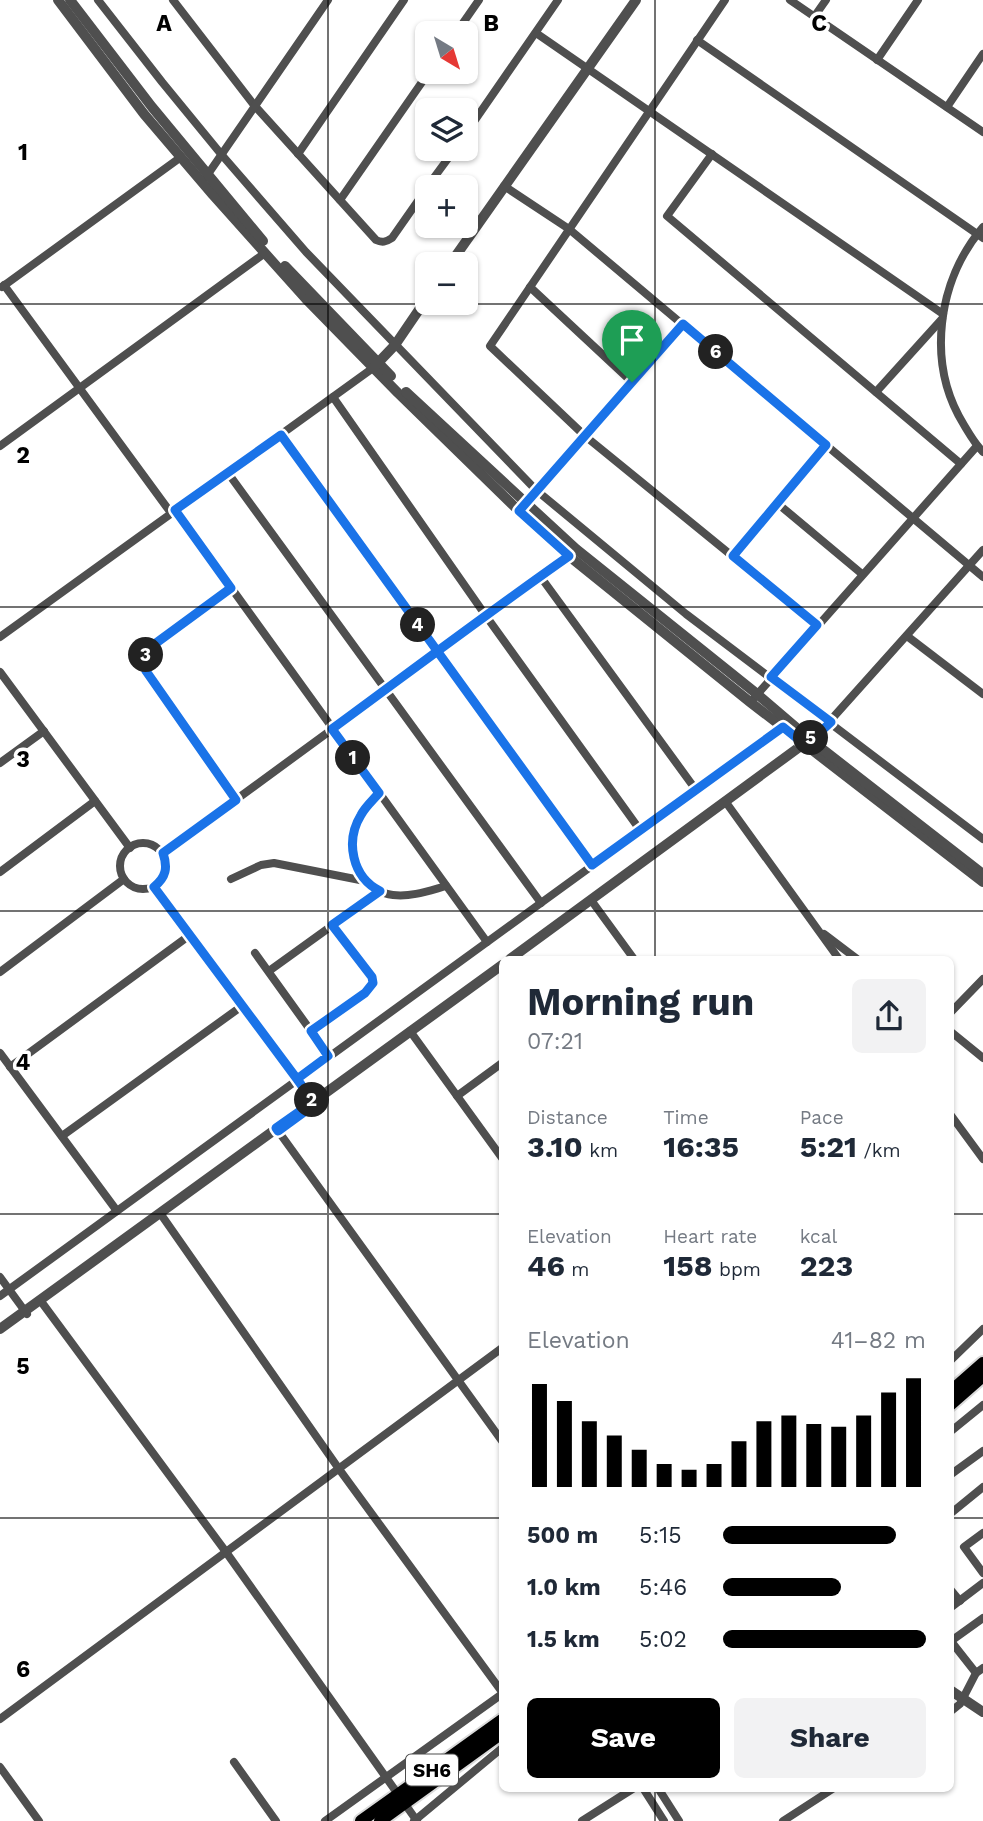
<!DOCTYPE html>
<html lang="en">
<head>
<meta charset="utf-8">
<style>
	body { margin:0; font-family:"Work Sans",sans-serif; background:#f2f2f3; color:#1f2937; height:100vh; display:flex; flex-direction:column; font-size:26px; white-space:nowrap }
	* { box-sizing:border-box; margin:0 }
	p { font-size:23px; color:#747a83 }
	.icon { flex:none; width:38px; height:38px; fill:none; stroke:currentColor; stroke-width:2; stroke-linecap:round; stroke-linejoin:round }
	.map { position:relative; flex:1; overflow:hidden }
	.drawer { position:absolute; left:499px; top:956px; width:455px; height:836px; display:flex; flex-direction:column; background:#fff; border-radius:10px; box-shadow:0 2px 5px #0004 }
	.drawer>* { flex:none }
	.needle { width:46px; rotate:142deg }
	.tools { position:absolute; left:415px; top:21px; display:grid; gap:14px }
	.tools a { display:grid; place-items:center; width:63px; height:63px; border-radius:10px; background:#fff; box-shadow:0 2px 5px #0004; font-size:35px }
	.pin { position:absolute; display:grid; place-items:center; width:60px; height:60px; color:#fff; margin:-72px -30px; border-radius:50% 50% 50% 0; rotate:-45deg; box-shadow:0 0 7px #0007 }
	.pin .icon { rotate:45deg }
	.km { position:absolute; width:35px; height:35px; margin:-18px; border-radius:50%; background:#222; color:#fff; font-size:19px; line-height:35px; text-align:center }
	.round { display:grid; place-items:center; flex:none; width:74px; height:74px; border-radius:10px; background:#f2f2f3 }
	.overview { display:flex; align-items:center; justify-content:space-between; height:119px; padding:0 28px }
	h1 { font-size:38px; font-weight:700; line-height:52px }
	.metrics { display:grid; grid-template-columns:repeat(3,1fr); gap:10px; height:119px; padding:7px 28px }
	.metrics div { display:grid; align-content:center }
	.metrics b { font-size:30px; font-weight:700 }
	.metrics small { font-size:19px; font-weight:400 }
	.metrics p { font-size:19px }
	.chart { height:196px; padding:14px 28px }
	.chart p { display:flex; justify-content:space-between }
	.chart svg { width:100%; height:126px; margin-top:7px; stroke:#000; stroke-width:6 }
	.button { display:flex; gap:14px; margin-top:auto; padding:14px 28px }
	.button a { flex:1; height:80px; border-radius:10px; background:#000; color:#fff; font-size:28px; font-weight:700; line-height:80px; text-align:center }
	.button a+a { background:#f2f2f3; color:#1f2937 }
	ul { padding:0 28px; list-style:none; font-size:23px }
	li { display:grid; grid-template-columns:112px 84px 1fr; align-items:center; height:52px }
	li i { height:18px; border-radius:9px; background:#000 }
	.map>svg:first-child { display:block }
</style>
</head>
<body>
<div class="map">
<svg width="983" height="1821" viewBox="0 0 983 1821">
	<rect width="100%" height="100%" fill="#fff"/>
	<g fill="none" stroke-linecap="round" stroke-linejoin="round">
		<defs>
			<g id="primary">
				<polyline points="950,1392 983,1363"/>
				<polyline points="950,1405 983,1376"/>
				<polyline points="361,1821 502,1720"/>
				<polyline points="380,1821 502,1733"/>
			</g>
		</defs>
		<use href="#primary" stroke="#dbdbdb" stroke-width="16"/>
		<g stroke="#4f4f4f" stroke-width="8">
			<polyline points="98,0 162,82 221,154 306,252 536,490 686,614 983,839"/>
			<path d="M173 0 254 105 376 240C382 243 386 242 392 238L427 188"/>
			<polyline points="725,0 490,346 585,436 817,625"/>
			<polyline points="790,0 983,132"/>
			<polyline points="814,17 826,0"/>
			<polyline points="456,33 479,0"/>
			<polyline points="536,33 943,314"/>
			<polyline points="697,40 983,238"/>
			<polyline points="877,60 918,0"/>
			<polyline points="947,107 983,54"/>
			<polyline points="466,133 558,0"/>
			<polyline points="298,154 404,0"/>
			<polyline points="712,154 667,216 961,464"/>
			<polyline points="206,177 328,0"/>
			<polyline points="504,186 569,229 983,577"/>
			<polyline points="427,187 455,149"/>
			<polyline points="340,200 429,72"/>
			<path d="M983 227C937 281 926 364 964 425 970 435 975 444 983 452"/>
			<polyline points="4,285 171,513"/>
			<polyline points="2,287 181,157"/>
			<polyline points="530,287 632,382"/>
			<polyline points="876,392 942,319"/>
			<polyline points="333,397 486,616 640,830"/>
			<polyline points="281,435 592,865"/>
			<polyline points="0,446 265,253"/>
			<polyline points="228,473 541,903"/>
			<polyline points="777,503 862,574"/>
			<polyline points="523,506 683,324"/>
			<polyline points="175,510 487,942"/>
			<polyline points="733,556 826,445"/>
			<polyline points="540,576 696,790"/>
			<path d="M231 588 152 646C143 657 144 666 151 679L236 800"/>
			<polyline points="907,636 983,694"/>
			<polyline points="0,637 373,368"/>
			<polyline points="0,672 130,848"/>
			<polyline points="754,698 977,446"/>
			<polyline points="812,741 983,550"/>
			<polyline points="0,763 44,731"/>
			<path d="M379 793C356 820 341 842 362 875 368 885 381 894 393 895 412 897 428 891 446 886"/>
			<polyline points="725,801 839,959"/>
			<circle cx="143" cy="866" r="23"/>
			<polyline points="163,853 569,556"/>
			<polyline points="0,872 95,801"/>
			<polyline points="231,879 261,865 274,863 365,881"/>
			<polyline points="154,887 315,1104"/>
			<polyline points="591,900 634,959"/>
			<polyline points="824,934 857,959"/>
			<polyline points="255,953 329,1056"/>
			<polyline points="269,971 380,891"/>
			<polyline points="0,972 124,879"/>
			<polyline points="950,1013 983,979"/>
			<polyline points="311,1031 365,993 373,983 372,977 332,925"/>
			<polyline points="410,1031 502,1158"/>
			<polyline points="950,1031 983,1058"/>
			<polyline points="0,1053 117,1211"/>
			<polyline points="10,1067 190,935"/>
			<polyline points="457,1096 502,1063"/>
			<polyline points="950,1114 983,1159"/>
			<polyline points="276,1128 502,1441"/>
			<polyline points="62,1136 242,1006"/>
			<polyline points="160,1213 339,1469 502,1692"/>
			<polyline points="0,1277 27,1314"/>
			<polyline points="0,1296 783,727"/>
			<polyline points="40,1300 226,1552 417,1821"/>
			<polyline points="950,1361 983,1329"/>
			<polyline points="950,1432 983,1405"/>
			<polyline points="950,1475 983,1451"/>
			<polyline points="950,1514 983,1487"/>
			<polyline points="983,1533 964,1547 983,1573"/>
			<polyline points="950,1589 960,1601"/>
			<polyline points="950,1608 983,1583"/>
			<polyline points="950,1640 976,1673"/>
			<polyline points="951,1641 983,1618"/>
			<polyline points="950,1712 960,1704 976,1673 983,1668"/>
			<polyline points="0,1719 502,1348"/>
			<polyline points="234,1762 276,1821"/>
			<polyline points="0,1767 39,1821"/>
			<polyline points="643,1788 664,1821"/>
			<polyline points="658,1788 679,1821"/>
			<polyline points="325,1821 502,1694"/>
			<polyline points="414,1821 502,1748"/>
			<polyline points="582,1821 634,1788"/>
			<polyline points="783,1821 834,1788"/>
		</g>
		<g stroke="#4f4f4f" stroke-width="10">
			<polyline points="58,0 144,114 213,195 306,299 398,393 519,511 569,556 750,702 983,882"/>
			<polyline points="70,0 152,107 263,241"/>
			<polyline points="450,264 636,0"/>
			<polyline points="285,266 391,376"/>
			<polyline points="374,367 395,345 427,298"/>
			<polyline points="406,392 576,549 757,694 812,741 983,874"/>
			<polyline points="510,959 809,740"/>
			<polyline points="0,1329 502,965"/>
			<polyline points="950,1690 983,1712"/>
		</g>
		<use href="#primary" stroke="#000" stroke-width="12"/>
	</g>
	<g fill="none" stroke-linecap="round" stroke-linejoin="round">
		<defs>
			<path id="route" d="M632 382 519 511 569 556C489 612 411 671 332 729L379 793C373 800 365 807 361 815 345 841 352 877 380 891L332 925 372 977 373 983 365 993 311 1031 328 1056 297 1079 313 1102 276 1128 278 1131 315 1104 297 1079 154 887C166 877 168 868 163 853L236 800 146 671C145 660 145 654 152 646L231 588 175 510 281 435 592 865 783 727 804 744 816 736 831 722 771 677 817 625 733 556 826 445 683 324 632 382"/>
		</defs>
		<use href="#route" stroke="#fff" stroke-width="14"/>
		<use href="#route" stroke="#1a73e8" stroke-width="9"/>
	</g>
	<path fill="none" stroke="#000" stroke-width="2" stroke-opacity="0.55" d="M328 0V1821M655 0V959M0 304H983M0 607H983M0 911H983M0 1214H502M950 1214H983M0 1518H502M950 1518H983M655 1788V1821"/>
	<g text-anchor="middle" stroke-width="7" stroke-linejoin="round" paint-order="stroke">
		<rect fill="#fff" stroke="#4c4c4c" stroke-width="2" x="406" y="1754.5" width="52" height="31" rx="5"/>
		<g font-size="19" font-weight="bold" fill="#000">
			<text x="432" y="1777">SH6</text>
		</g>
	</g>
	<g font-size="23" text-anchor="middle" font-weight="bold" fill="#000" stroke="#fff" stroke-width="7" stroke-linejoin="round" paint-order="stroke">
		<text x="164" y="31">A</text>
		<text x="491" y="31">B</text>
		<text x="819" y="31">C</text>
		<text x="23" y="160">1</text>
		<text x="23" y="463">2</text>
		<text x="23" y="767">3</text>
		<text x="23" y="1070">4</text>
		<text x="23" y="1374">5</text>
		<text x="23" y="1677">6</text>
	</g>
</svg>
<div class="tools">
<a><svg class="needle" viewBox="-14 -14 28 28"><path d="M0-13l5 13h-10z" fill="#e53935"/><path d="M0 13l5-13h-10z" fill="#747a83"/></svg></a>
<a><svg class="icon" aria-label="layers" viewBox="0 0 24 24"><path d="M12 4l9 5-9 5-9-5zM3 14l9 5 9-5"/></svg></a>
<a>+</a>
<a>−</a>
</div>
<div class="pin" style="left:632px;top:382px;background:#1e9e55"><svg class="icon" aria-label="arrive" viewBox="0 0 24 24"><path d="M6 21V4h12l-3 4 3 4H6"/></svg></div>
<b class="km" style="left:353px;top:758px">1</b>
<b class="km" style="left:312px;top:1100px">2</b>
<b class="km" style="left:146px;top:655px">3</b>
<b class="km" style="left:418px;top:625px">4</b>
<b class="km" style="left:811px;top:738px">5</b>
<b class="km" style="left:716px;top:352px">6</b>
<section class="drawer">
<div class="overview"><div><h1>Morning run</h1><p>07:21</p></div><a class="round"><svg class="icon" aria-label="share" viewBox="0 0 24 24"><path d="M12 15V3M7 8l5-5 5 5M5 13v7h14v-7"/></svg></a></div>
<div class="metrics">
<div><p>Distance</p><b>3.10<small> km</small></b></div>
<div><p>Time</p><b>16:35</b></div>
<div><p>Pace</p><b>5:21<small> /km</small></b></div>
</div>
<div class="metrics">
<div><p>Elevation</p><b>46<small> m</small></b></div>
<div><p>Heart rate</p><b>158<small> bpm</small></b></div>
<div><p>kcal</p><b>223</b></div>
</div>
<div class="chart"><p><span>Elevation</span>41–82 m</p>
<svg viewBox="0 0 160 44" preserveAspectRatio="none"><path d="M5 44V8M15 44V14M25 44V21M35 44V26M45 44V31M55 44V36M65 44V38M75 44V36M85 44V28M95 44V21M105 44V19M115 44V22M125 44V23M135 44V19M145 44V11M155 44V6"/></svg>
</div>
<ul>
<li><b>500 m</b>5:15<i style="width:85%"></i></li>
<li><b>1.0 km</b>5:46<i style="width:58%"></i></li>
<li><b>1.5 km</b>5:02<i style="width:100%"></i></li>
</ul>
<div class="button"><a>Save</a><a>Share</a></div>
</section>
</div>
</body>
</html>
